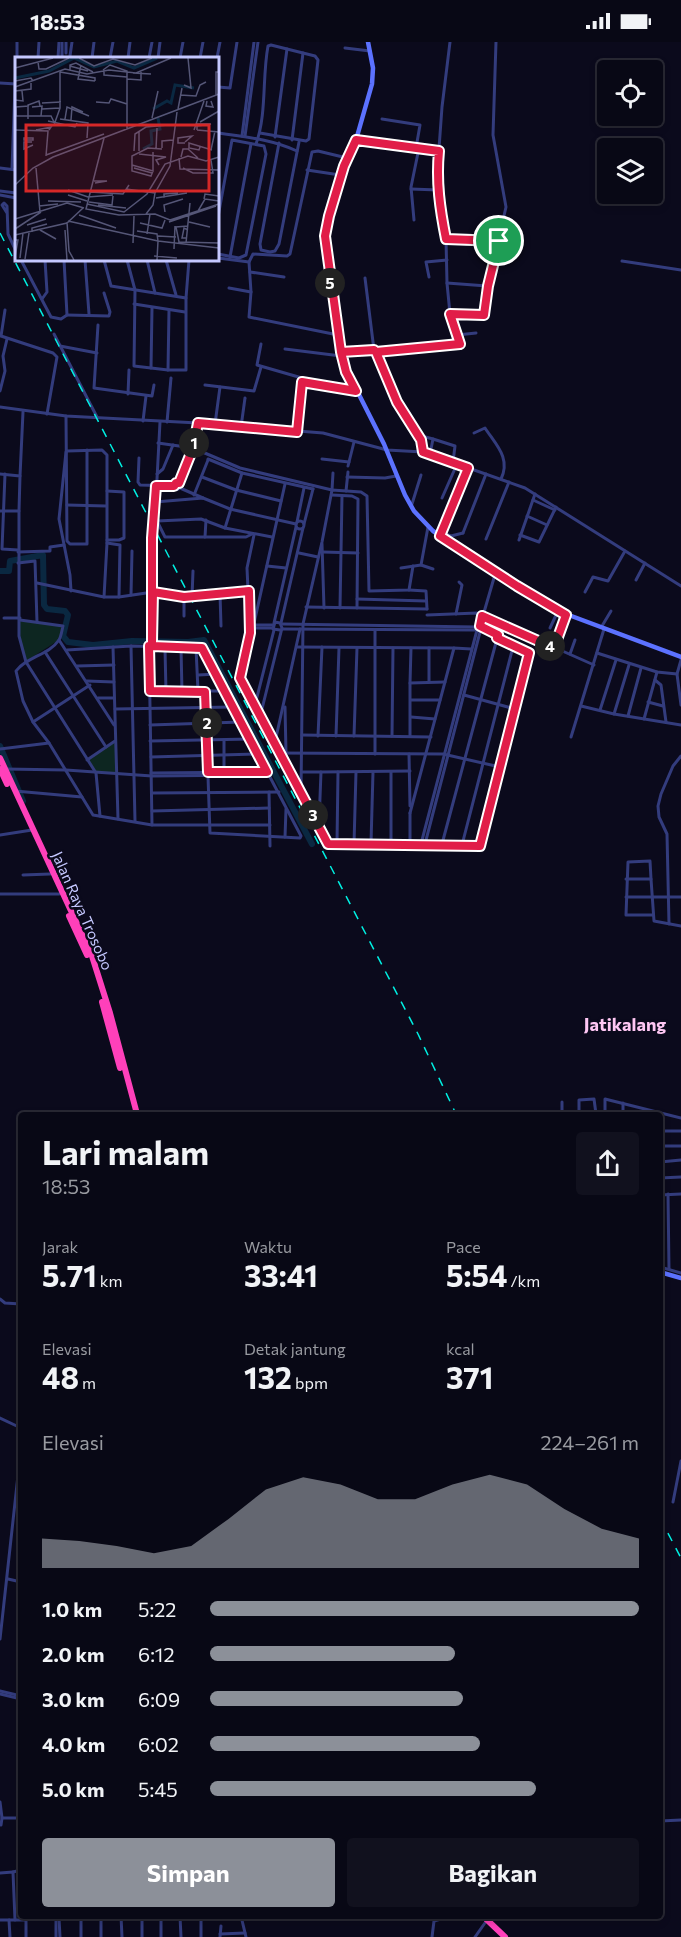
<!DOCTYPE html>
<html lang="id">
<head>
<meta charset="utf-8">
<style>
	body { margin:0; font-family:Commissioner,sans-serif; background:#11111e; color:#f1f3f6; height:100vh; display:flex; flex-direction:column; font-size:22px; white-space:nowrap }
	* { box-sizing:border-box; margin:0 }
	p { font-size:20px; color:#989aa0 }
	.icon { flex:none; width:33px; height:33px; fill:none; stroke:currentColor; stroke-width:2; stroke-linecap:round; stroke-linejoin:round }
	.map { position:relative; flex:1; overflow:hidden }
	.side { position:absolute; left:18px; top:1070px; width:645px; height:807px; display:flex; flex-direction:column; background:#080815; border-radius:6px; box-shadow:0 3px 9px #0003,0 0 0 2px #292934 }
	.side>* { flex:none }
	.fabs { position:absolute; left:597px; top:18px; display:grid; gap:12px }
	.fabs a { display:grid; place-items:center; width:66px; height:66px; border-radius:6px; background:#080815; box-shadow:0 3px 9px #0003,0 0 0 2px #292934; font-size:30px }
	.pin { position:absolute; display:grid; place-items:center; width:51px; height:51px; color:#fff; margin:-26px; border:3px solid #fff; border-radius:50%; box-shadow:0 2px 6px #0007 }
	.km { position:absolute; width:30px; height:30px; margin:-15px; border-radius:50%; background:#222; color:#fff; font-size:16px; line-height:30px; text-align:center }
	.round { display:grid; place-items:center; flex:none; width:63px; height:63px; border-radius:6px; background:#11111e }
	.overview { display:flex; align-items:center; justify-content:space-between; height:102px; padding:0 24px }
	h1 { font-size:33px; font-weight:700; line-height:45px }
	.metrics { display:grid; grid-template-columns:repeat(3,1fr); gap:9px; height:102px; padding:6px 24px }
	.metrics div { display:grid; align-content:center }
	.metrics b { font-size:30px; font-weight:700 }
	.metrics small { font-size:16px; font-weight:400 }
	.metrics p { font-size:16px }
	.chart { height:168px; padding:12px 24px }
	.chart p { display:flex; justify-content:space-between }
	.chart svg { width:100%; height:108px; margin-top:6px; fill:#8c9099; opacity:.7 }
	.cta { display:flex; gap:12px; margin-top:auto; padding:12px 24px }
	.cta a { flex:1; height:69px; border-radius:6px; background:#8c9099; color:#fff; font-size:24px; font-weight:700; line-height:69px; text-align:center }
	.cta a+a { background:#11111e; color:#f1f3f6 }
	ul { padding:0 24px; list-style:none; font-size:20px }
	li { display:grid; grid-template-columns:96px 72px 1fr; align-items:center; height:45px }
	li i { height:15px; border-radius:8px; background:#8c9099 }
	.status { display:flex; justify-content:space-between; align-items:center; height:42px; padding:0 30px; background:#080815; direction:ltr }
	.status svg { height:16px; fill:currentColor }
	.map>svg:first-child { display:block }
</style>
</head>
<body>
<div class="status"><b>18:53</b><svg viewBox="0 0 49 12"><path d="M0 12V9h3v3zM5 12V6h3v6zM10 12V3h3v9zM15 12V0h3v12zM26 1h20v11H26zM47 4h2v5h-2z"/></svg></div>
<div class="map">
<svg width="681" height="1895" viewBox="0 0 681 1895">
	<rect width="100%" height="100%" fill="#0b0a1c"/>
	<g fill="#0d2621">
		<polygon points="20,579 63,584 59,598 26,619 19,594"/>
		<polygon points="116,698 117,731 96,731 87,718"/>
	</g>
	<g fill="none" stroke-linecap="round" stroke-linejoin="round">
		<g stroke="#0a2841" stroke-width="6">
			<polyline points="0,529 9,529 10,519 43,513 44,563 47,567 65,569 68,573 63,594 68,600 93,603 132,599 188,600 204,598 312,802"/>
			<polyline points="0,704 23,759"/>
		</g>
		<g stroke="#333c7d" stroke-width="3">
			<polyline points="345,6 370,9"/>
			<polyline points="66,11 66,0"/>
			<polyline points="70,14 72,0"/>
			<polyline points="17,16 17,0"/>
			<polyline points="38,16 39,0"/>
			<polyline points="58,16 59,0"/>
			<polyline points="62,16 62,0"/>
			<polyline points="92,16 94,0"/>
			<polyline points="110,16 113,0"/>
			<polyline points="128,16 130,0"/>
			<polyline points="149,16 152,0"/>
			<polyline points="158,16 160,0"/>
			<polyline points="180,16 183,0"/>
			<polyline points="200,16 203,0"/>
			<polyline points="217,16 220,0"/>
			<polyline points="0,41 16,42"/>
			<polyline points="218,45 230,46 237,0"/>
			<polyline points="382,77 420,83 416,106"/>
			<path d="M218 91C245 95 271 97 297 109"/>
			<polyline points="242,94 254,0"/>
			<polyline points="245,94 258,0"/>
			<polyline points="275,95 287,7"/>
			<polyline points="292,98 303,11"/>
			<polyline points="356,98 439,109"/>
			<polyline points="279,101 260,202 261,208 270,210 275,209 279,202 299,100"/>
			<path d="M256 102C267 71 262 36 268 4L271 3 315 14 318 18 317 27 309 97 306 99 260 91"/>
			<polyline points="0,126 16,128"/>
			<polyline points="12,127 16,17"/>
			<polyline points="307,128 340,133"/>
			<polyline points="411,147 438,148"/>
			<polyline points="0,149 16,151"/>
			<polyline points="0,153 16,156"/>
			<polyline points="7,171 2,163 4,161 7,164 8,192 16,209"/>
			<polyline points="218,175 232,98 264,104 266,112 246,213 239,216 218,212"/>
			<polyline points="414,178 411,145 419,106"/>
			<polyline points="446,197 498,199"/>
			<polyline points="230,215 251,102"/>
			<polyline points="218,216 249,220"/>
			<polyline points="21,218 51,275 61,277 67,273 64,218"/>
			<polyline points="85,218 89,272"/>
			<polyline points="104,218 111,244 186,256 189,218"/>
			<polyline points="127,218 135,248 134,324 168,328 186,328 186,256"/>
			<polyline points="147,218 155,251"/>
			<polyline points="166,218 176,253"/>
			<polyline points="622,219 681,228"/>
			<polyline points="250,230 284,235"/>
			<polyline points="429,235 426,220 447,218"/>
			<polyline points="365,236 374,308"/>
			<polyline points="447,241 487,244"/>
			<polyline points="229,246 251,250"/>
			<polyline points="42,257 47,250 45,218"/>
			<polyline points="134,262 185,270"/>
			<polyline points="5,268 1,294 53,311 57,315 47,372"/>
			<polyline points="451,272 484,273 488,257 488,244 506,165 493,93 496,0"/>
			<polyline points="67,273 109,274 110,270 104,251"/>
			<polyline points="98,283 94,346 152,354 154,343"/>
			<polyline points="54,292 97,375"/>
			<polyline points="338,293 249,275 251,250 249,220 253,212 287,214 290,212 312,110 318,109 347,116"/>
			<polyline points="457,293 476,291"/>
			<polyline points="261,302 257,323 302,336 297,390"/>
			<polyline points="60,304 97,311"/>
			<polyline points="285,307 341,314"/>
			<polyline points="341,310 374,308 376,310 460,302 450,272 447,241 446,197 440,164 437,134 442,65 450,0"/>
			<polyline points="376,310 397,360 421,398 423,410"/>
			<polyline points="151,326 152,266"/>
			<polyline points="168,328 169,268"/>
			<polyline points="302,340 356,349"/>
			<polyline points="205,343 254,349 261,325"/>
			<polyline points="0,349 5,329 3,314 7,297"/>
			<polyline points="128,352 129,328"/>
			<polyline points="0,365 66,374 198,381 323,391 387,408 423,410 525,446 681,544"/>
			<polyline points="66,374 67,499 70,502 87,502 87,408"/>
			<polyline points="143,379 146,354"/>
			<polyline points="160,380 155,475 165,495 246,495 252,492"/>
			<polyline points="167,380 171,336"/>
			<polyline points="215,382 220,345"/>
			<polyline points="241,385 245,356"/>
			<path d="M474 391 485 386C496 403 511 416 501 437"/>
			<polyline points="418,393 433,397"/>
			<polyline points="158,401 193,406 240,426 332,448 333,431"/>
			<polyline points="67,409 102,408 107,413 107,501 104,555"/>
			<polyline points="66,410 59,477 70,533 71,549"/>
			<polyline points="430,412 433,397 455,404 453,420"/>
			<polyline points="139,416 138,440 140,443 174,444"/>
			<polyline points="208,417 242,431 313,447"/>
			<polyline points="322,417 349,420"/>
			<polyline points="348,424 354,400"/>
			<polyline points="0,432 20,434 19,469"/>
			<polyline points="5,432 2,507 18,508"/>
			<polyline points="157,432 163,427 173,403"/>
			<polyline points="20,434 23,370"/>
			<polyline points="202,435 236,448 281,459"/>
			<polyline points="347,435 385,436 396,434"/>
			<circle cx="177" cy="444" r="3.5"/>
			<polyline points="179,441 193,406 198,381"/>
			<polyline points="180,446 203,456"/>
			<polyline points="107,449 124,450 124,496 119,498 107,498"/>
			<polyline points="346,449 348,430"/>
			<polyline points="194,453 208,418"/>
			<polyline points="332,453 352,454 358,457 357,566"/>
			<polyline points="442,456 457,422"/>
			<polyline points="533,458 555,468"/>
			<polyline points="155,460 203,456 230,467 296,482"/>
			<polyline points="412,462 421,433"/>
			<polyline points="67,463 106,464"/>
			<polyline points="0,469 19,469 19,594 26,620 96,731 100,774"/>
			<polyline points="527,474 547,483"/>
			<circle cx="300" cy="483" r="4"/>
			<polyline points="157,479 201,477 225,486 272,495"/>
			<polyline points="297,480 304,446"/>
			<polyline points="304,482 313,447"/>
			<polyline points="225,486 242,431"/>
			<polyline points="443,491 451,494 463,491"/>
			<polyline points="463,491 486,432"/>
			<polyline points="254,493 247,526 250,591 240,636 328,802 480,803 530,607 482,587"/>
			<polyline points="520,493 539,500 556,465"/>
			<polyline points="440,494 468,426"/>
			<polyline points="205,495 206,478"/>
			<polyline points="486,497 509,440"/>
			<polyline points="519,498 535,452"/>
			<polyline points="107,501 120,503 119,555"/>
			<polyline points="322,502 324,566"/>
			<polyline points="18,510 50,509 50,505 64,503"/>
			<polyline points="323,510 358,511"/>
			<polyline points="299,511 318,515"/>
			<polyline points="18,521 35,519 37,580"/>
			<polyline points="421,523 433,527"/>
			<polyline points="267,524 286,526"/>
			<polyline points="401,526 421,523 428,485"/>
			<polyline points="636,538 645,521"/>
			<polyline points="37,541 104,555 119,555 153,550 182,555 201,554 249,549"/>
			<polyline points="409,548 426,549 427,567"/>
			<polyline points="585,550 593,535 608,539 625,509"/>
			<polyline points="220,552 221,584"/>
			<polyline points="131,553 132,509"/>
			<polyline points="184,555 184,574"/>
			<polyline points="192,555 193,529"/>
			<polyline points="357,557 426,559"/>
			<polyline points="306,565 427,567"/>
			<polyline points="340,566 342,454"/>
			<polyline points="456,572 462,543 459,540"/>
			<polyline points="427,573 477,571 594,623"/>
			<polyline points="4,576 20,576"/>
			<path d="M20 578 63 584C62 588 61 595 59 598 49 613 26 615 16 629L23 659 33 680 49 701 93 773 152 783H270"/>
			<polyline points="274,581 296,485"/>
			<polyline points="281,581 303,486"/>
			<polyline points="282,582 477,585"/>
			<polyline points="253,583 273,583"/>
			<polyline points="480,584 496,529"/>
			<polyline points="602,584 611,569"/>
			<polyline points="253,586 285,442"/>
			<polyline points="254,586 273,586"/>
			<polyline points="550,586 558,569"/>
			<polyline points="282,587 476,588"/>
			<polyline points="481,589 529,611"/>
			<polyline points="59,598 114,683"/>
			<polyline points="131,604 135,779"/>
			<polyline points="152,604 152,496 154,477"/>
			<polyline points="113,605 118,777"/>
			<polyline points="149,605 152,783"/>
			<polyline points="297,605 454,606"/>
			<polyline points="181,606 182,650"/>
			<polyline points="196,606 198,649"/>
			<polyline points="429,606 429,640"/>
			<polyline points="554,606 566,573"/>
			<polyline points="165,607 166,650"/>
			<polyline points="67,608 131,604 202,606 301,794 300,796 210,791 205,650"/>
			<polyline points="45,610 106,705"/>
			<polyline points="597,611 657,630 677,632"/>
			<polyline points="570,612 575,598"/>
			<polyline points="681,618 677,632 681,663"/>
			<polyline points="77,624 114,623"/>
			<polyline points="198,633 217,632"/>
			<polyline points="655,638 661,643 666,680"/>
			<polyline points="87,639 114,640"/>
			<polyline points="410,641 411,606"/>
			<polyline points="150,649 225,649"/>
			<polyline points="464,653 515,667"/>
			<polyline points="98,656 114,656"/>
			<polyline points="411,658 440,658"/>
			<polyline points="648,660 663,664"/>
			<polyline points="255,663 274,588"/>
			<polyline points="581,664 614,672 681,683"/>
			<polyline points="285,665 286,711"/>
			<polyline points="115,667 233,665"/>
			<polyline points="600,668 616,618"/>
			<polyline points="614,672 629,623"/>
			<polyline points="628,674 641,626"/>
			<polyline points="260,675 282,586 280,581 275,580 273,587 280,588"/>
			<polyline points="411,675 435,677"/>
			<polyline points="644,677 657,630"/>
			<polyline points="33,680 90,643"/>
			<polyline points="150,683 241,680"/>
			<polyline points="302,693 431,695"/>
			<polyline points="318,694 322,605"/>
			<polyline points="336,694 339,606"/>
			<polyline points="354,694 357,606"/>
			<polyline points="392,694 393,606"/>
			<polyline points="410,694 410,641 445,640"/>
			<polyline points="571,695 604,587"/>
			<polyline points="224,698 224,730"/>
			<polyline points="150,699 251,697"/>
			<polyline points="275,700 300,587"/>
			<polyline points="0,707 49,701"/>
			<polyline points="279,711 443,712 500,725"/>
			<polyline points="375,712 375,588"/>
			<polyline points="409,712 410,764"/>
			<polyline points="151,715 259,712"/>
			<polyline points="87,718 115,699"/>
			<polyline points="5,727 66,728 152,734 269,733"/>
			<polyline points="302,730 321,730"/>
			<polyline points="151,731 267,730"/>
			<polyline points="15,749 82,755"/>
			<polyline points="301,749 303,582 322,500 332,448 361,450 367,454 369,549 409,548 413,524"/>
			<polyline points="269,750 270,804"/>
			<polyline points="152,751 279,750"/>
			<polyline points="152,769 269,766"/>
			<polyline points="410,771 454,606 471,607"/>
			<polyline points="410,771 410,802"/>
			<polyline points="319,781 321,730 410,729"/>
			<polyline points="0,793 32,788"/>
			<polyline points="285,795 286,767"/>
			<polyline points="337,801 338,730"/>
			<polyline points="371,801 373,730"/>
			<polyline points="354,802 356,730"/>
			<polyline points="391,802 391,730"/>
			<polyline points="421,802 477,588"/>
			<polyline points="425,802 480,590"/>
			<polyline points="442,802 498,593"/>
			<polyline points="462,803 514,601"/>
			<polyline points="23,833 50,832"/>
			<polyline points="626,837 651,837 654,879 681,884"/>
			<polyline points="651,837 650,819 628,820 626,873 653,873"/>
			<polyline points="0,852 59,852"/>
			<polyline points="626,855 681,855"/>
			<polyline points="669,882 667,792 659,775 658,764 661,752 673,724 681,714"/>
			<polyline points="562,1060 562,1072"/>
			<polyline points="579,1072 579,1058 594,1057 596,1072"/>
			<polyline points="605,1072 605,1057 681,1076"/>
			<polyline points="623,1072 623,1061"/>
			<polyline points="660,1089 681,1089"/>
			<polyline points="660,1104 681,1104"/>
			<polyline points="660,1120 681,1118"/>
			<polyline points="660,1136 681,1135"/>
			<polyline points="668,1152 669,1227"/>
			<polyline points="660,1153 681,1152"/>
			<polyline points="660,1225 681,1231"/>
			<polyline points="0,1257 5,1261 21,1262"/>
			<polyline points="0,1376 21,1386"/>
			<polyline points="673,1460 681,1419"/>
			<polyline points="8,1537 21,1540"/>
			<polyline points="0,1597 21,1406"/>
			<polyline points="0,1649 21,1654"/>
			<polyline points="0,1652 21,1657"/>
			<polyline points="0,1760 2,1776 1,1783"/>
			<polyline points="2,1776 21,1776"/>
			<polyline points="660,1779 681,1778"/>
			<polyline points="13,1830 21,1828"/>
			<polyline points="0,1831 13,1830 15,1878"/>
			<polyline points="56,1874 56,1895"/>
			<polyline points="81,1874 81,1895"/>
			<polyline points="101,1874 101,1895"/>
			<polyline points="121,1874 122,1895"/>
			<polyline points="161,1874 161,1895"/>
			<polyline points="180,1874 181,1895"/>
			<polyline points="241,1874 246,1895"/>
			<polyline points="59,1876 60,1895"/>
			<polyline points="121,1877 142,1877"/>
			<polyline points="0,1878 25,1878"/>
			<polyline points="9,1878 10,1895"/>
			<polyline points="220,1892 245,1891"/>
			<polyline points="26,1895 26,1874"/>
			<polyline points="142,1895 142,1874"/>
			<polyline points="201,1895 201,1874"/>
			<polyline points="220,1895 221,1884"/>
			<polyline points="432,1895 434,1879 451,1874"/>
			<polyline points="475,1895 487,1878"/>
		</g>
		<g stroke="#5c72ff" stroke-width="4.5">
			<polyline points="368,0 373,26 372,42 356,98 347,116 329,174 325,194 327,220 343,321 384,402 405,453 414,469 433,489 558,569 681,615"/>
			<polyline points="660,1230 681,1236"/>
		</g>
		<g stroke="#ff40ba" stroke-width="6">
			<polyline points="0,716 92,914 110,971 137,1072"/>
			<polyline points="0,727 7,742"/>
			<polyline points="69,874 87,913"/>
			<polyline points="102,960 120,1026"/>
			<polyline points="483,1874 505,1895"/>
		</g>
		<g stroke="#00f0e2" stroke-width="1.5" stroke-dasharray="9 8" stroke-linecap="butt">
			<polyline points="0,191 418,992 456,1072"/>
			<polyline points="660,1476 681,1516"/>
		</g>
	</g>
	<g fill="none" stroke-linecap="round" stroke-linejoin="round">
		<defs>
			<path id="route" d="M499 199 488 244 484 273 450 272 460 302 376 310 374 308 341 310 346 330 356 349 302 340 297 390 198 381 193 406 179 441H176L174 444H156L152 496V604L202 606 267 730H208L205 650 150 649 149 604H152V599L153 550 184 555 249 549 250 591 240 636 328 802 480 804 529 611 497 596 498 593 480 584 482 574 554 606 566 573 517 544 440 494 468 426 423 410 421 398 397 360 376 310 374 308 341 310 325 194 329 174 344 124 356 98 439 109C436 140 440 167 446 197L499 199"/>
		</defs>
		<use href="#route" stroke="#fff" stroke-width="12"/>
		<use href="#route" stroke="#e11d48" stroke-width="8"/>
	</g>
	<g text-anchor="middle" stroke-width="5" stroke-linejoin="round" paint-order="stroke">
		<g font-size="15" fill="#c5c8ff" stroke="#0b0a1c">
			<text transform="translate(82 869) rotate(66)" y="5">Jalan Raya Trosobo</text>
		</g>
		<g font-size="18" font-weight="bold" fill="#ffc7f4" stroke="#0b0a1c">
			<text x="625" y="989">Jatikalang</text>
		</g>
	</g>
	<g transform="translate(15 15)">
		<rect width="204" height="204" fill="#0b0a1c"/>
		<path fill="none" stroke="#0a2841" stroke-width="3" d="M0 21 34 14 59 1 79 10 102 4 119 11 142 1M138 52 152 44 156 46 160 28 179 31M128 92 137 87 136 74 145 72 143 61"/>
		<path fill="none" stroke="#555677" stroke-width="1.5" d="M64 1 79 9 98 2 120 8 137 1M23 5 24 12H31L54 1M66 8 63 22 80 24M55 9 73 14M0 11 38 1M55 13V8L61 6 78 15M88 13 95 8 112 14V72M89 14V18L112 20M45 15 80 21V24M118 16 136 17M112 22 126 23V15M0 24 16 21 18 24M169 28 176 31 173 1M0 30 50 12 72 17 94 13 121 16 156 1M0 34 16 32V26M165 38 181 39 185 28 191 25M201 38V15H204M0 43 8 44 7 34M192 44 191 49 198 50 196 44M81 45 94 46 96 42 112 47M27 46 46 45M17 50 27 49 26 59M27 52 45 51M163 52 167 31M0 59H36L39 65M1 59V50L14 49M137 61 143 34M13 62V48L24 44 25 49M45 62 73 66 72 81M50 62 52 50 74 59M56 63 57 50 68 55M33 64 60 70 62 66M185 65 204 54M39 68 45 51V15M0 73 33 74 31 99M21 73 36 70 34 73M179 73 189 44M182 73V67H196L182 69M182 73 204 75M9 81H18V83H9ZM89 81 71 152 104 158 140 157 155 163 204 147M17 85H9V92L18 88M170 86H163V81L177 79 170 85M185 90 184 93 174 91V86L197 93M147 91V84L158 83M141 92 142 71M196 93 200 74M119 94 120 77 131 70 153 68M124 94V75M124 97 151 100 141 103 144 108M31 98 89 77M166 100 168 92H173L183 101M164 101 165 112 204 113M117 108 138 114V95M21 111 25 155M119 111 137 116M168 111 178 116H198L196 103M138 114 136 119 117 114V99L133 91 147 92M79 124H92L80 126M0 128 18 111 38 100 204 37M111 132 140 136M53 133 73 140 98 138M75 135 108 137 114 128M53 138 72 144M141 141 172 136M149 141V137L163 136M189 142 190 137 204 139M33 144 66 145M74 145 97 148 98 139M72 147 109 155 132 137 150 107 173 99 191 104 204 100M83 148 111 151M24 149 43 147M183 154 190 142 204 144M150 155 149 148 168 142M131 157 138 148 140 136 155 109 162 55M64 158 101 171M0 162 52 146 69 151M53 164 143 184 204 191M52 165 54 194 59 203M154 165 201 149M174 165 195 170M125 166 147 171 150 163M12 168 31 162M173 169 161 170 164 185 204 186M0 172 26 155M25 173 41 182M50 173 52 203M122 174 142 177 143 184M17 175V171L32 167M132 177 135 157M0 178 52 166 68 151M143 179 161 180M171 181H167L169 171 173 173M0 183H3L0 200M118 186 119 159M171 186 175 146M159 192 160 169M139 199 162 201M5 201 8 176M10 202 14 176M142 203 143 184"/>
		<path fill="#d62828" fill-opacity="0.15" stroke="#d62828" stroke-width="3" d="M11 68H194V134H11Z"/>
		<rect width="204" height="204" fill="none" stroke="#c5c8ff" stroke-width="3"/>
	</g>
</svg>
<div class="fabs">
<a><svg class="icon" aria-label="locate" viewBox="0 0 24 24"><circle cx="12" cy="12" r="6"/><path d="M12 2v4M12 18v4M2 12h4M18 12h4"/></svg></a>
<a><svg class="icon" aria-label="layers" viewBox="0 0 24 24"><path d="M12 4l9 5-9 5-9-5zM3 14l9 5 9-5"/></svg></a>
</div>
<div class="pin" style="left:499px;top:199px;background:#1e9e55"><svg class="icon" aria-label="arrive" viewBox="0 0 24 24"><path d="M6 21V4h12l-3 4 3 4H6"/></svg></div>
<b class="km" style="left:194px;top:401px">1</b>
<b class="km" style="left:207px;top:681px">2</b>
<b class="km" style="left:313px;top:773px">3</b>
<b class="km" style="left:550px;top:604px">4</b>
<b class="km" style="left:330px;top:241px">5</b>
<section class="side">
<div class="overview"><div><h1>Lari malam</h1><p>18:53</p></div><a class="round"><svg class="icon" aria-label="share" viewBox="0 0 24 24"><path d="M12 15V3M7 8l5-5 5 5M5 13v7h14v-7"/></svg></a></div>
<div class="metrics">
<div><p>Jarak</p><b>5.71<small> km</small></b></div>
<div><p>Waktu</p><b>33:41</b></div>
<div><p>Pace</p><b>5:54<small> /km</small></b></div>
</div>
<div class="metrics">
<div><p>Elevasi</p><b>48<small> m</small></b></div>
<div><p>Detak jantung</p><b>132<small> bpm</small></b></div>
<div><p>kcal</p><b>371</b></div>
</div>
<div class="chart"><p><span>Elevasi</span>224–261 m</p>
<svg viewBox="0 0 160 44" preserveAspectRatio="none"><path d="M0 44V32L10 33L20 35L30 38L40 35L50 24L60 12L70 7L80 10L90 16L100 16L110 10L120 6L130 10L140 20L150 28L160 32V44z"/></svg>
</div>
<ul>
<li><b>1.0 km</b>5:22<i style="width:100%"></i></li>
<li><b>2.0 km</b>6:12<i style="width:57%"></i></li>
<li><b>3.0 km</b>6:09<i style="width:59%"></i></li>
<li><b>4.0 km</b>6:02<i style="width:63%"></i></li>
<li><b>5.0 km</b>5:45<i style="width:76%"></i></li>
</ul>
<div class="cta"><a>Simpan</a><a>Bagikan</a></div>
</section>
</div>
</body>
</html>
